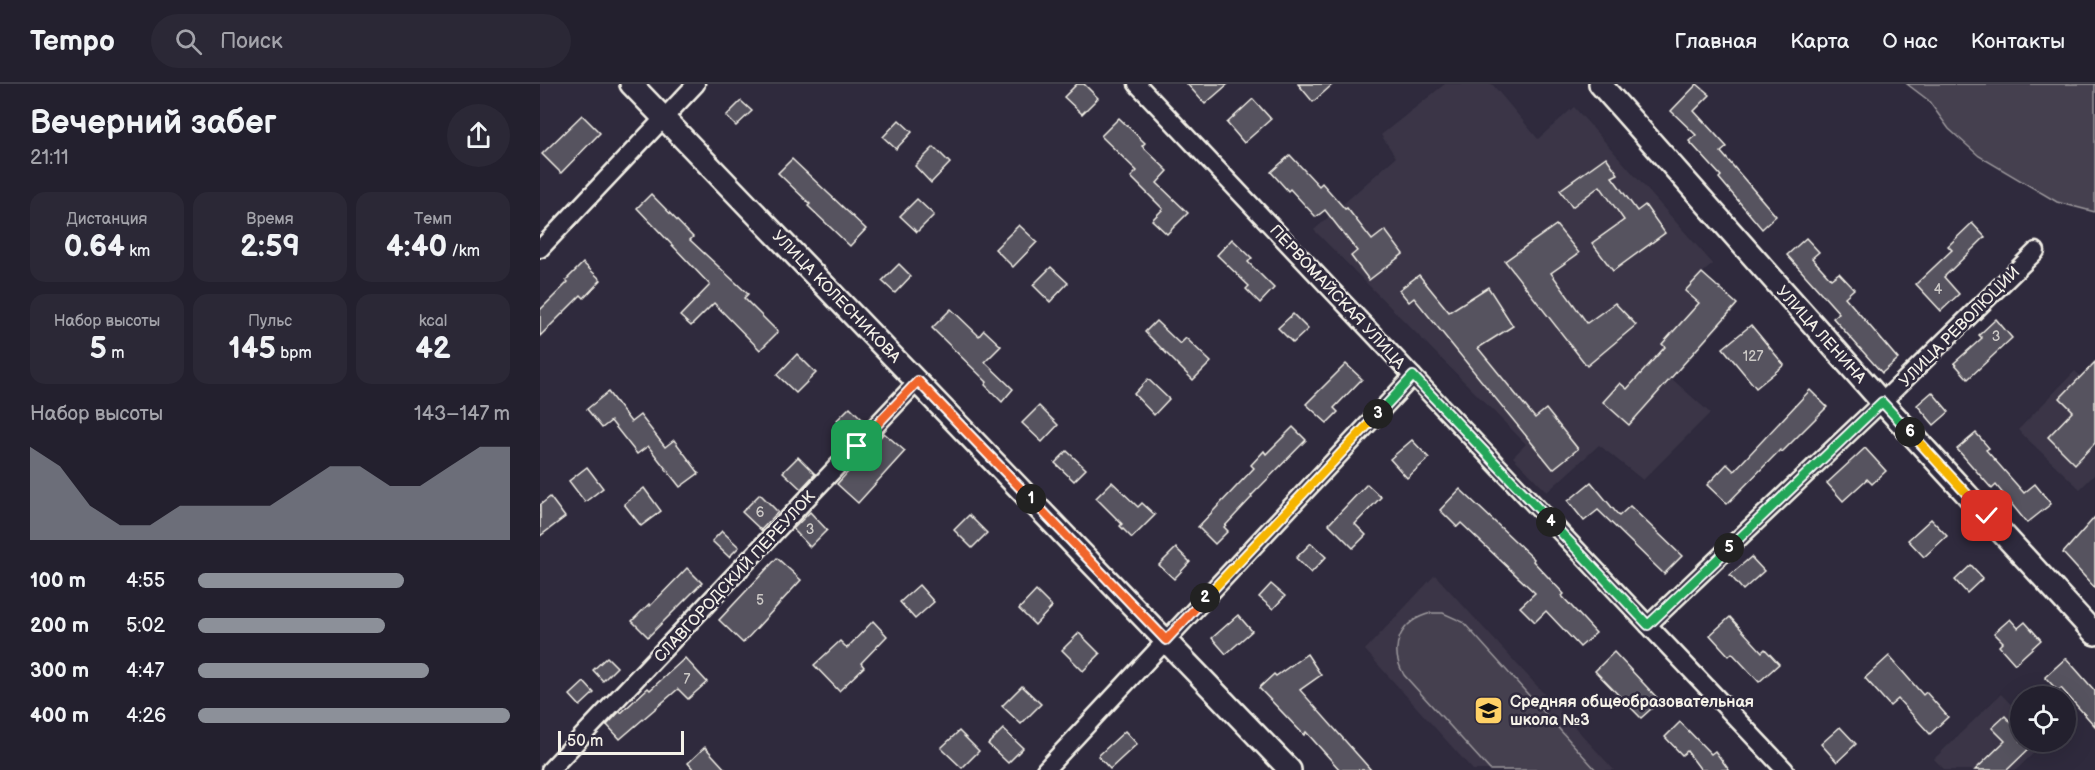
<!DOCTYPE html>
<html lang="ru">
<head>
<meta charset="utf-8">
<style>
	body { margin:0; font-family:"Balsamiq Sans",sans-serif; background:#2b2836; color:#f1f3f6; height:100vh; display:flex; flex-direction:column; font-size:22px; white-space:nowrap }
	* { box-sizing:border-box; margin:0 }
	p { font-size:20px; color:#a3a3aa }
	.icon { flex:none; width:33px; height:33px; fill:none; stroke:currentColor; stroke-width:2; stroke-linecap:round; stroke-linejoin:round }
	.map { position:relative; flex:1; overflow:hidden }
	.panel { display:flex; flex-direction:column; background:#23202e; width:540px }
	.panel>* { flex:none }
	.buttons { position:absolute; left:1470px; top:602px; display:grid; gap:12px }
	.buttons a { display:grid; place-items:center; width:66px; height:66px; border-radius:50%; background:#23202e; box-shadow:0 6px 24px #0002,0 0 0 2px #403e4a; font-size:30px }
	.scale { position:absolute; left:18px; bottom:15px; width:126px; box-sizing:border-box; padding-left:6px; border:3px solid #f4f1e8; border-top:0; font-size:16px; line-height:21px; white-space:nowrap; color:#f4f1e8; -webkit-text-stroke:4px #2f2a3d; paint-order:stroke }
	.pin { position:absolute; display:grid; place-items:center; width:51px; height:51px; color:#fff; margin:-26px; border-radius:12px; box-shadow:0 3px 9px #0006 }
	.km { position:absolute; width:30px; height:30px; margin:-15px; border-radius:50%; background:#222; color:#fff; font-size:16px; line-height:30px; text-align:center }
	.round { display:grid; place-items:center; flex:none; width:63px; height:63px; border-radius:32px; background:#2b2836 }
	.headline { display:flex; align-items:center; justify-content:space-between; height:102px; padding:0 30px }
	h1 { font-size:33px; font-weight:800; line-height:45px }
	.metrics { display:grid; grid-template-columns:repeat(3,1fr); gap:9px; height:102px; padding:6px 30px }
	.metrics div { display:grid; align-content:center; border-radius:15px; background:#2b2836; text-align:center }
	.metrics b { font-size:30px; font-weight:800 }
	.metrics small { font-size:16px; font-weight:400 }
	.metrics p { font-size:16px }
	.chart { height:168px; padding:12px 30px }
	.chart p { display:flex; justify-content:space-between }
	.chart svg { width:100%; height:108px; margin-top:6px; fill:#8c9099; opacity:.7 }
	ul { padding:0 30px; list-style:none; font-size:20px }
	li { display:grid; grid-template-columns:96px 72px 1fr; align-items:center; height:45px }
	li i { height:15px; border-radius:8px; background:#8c9099 }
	header { display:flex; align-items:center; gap:36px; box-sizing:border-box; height:84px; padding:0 30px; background:#23202e; border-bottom:2px solid #403e4a }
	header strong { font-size:28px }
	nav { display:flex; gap:33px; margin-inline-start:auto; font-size:21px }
	.search { width:420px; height:54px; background:#2b2836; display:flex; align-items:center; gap:15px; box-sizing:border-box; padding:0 21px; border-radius:33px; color:#a3a3aa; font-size:22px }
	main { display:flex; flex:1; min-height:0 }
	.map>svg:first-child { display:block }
</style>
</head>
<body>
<header>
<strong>Tempo</strong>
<div class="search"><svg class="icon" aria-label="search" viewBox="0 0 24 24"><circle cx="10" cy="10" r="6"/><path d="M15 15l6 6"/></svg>Поиск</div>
<nav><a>Главная</a><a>Карта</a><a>О нас</a><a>Контакты</a></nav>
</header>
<main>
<section class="panel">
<div class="headline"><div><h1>Вечерний забег</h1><p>21:11</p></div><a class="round"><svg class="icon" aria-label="share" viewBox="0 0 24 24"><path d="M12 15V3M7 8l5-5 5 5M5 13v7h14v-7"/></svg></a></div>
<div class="metrics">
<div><p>Дистанция</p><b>0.64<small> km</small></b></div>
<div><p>Время</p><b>2:59</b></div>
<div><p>Темп</p><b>4:40<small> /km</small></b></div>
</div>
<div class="metrics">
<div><p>Набор высоты</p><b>5<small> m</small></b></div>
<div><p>Пульс</p><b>145<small> bpm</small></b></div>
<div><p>kcal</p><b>42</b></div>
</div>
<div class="chart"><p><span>Набор высоты</span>143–147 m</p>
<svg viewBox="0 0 160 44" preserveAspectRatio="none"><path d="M0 44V6L10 14L20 30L30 38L40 38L50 30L60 30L70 30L80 30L90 22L100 14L110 14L120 22L130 22L140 14L150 6L160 6V44z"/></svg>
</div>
<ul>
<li><b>100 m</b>4:55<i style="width:66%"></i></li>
<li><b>200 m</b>5:02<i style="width:60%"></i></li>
<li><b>300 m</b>4:47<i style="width:74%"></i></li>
<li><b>400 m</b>4:26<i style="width:100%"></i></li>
</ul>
</section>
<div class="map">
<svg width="1555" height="686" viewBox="0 0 1555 686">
	<rect width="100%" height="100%" fill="#2f2a3d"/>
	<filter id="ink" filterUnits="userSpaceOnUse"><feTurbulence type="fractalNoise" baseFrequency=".0167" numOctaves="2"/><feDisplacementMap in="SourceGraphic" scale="12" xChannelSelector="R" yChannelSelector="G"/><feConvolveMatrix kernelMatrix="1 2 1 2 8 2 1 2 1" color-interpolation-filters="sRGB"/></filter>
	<g filter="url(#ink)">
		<g fill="#3b3647">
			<polygon points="905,0 952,0 998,55 1034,23 1173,180 1162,189 1197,223 1132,295 1170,329 1103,396 1059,361 1007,408 973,373 986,360 774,146 856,73 841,51"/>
			<polygon points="1535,287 1555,306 1555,390 1540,405 1478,346"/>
			<polygon points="895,491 1074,686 933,686 825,566"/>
			<polygon points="1461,610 1480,630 1480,657 1506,657 1476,686 1405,686 1394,675"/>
		</g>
		<g fill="#454050" stroke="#9c989c" stroke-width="1.5">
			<polygon points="1367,0 1555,0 1555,128 1517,118 1439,72 1409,45 1388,16"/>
			<path d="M891 529H903L923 538 1056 686H950L864 591C848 563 860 537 891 529Z"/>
		</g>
		<g fill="#56525f" stroke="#f4f1e8" stroke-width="1.5">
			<polygon points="537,0 544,0 558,14 542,30 524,13"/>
			<polygon points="647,0 688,0 665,20"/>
			<polygon points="758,0 793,0 773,18"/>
			<polygon points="1157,0 1170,11 1154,27 1187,63 1181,68 1236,132 1222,145 1179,94 1181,92 1149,57 1156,51 1131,27"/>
			<polygon points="713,15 731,35 704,59 687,39"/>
			<polygon points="201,17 212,27 196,42 186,32"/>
			<polygon points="42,31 60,49 21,89 2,70"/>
			<polygon points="579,34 605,59 602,62 628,87 617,99 648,129 627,150 612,136 623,125 591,93 597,87 561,52"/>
			<polygon points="359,36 372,48 356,65 343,53"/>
			<polygon points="394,63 410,79 391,99 375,82"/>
			<polygon points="750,71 779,102 782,99 805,125 807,124 832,156 845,146 863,170 829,196 811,172 817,167 785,126 776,133 750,105 748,107 731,88"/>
			<polygon points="1066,73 1078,90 1072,93 1097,127 1105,121 1125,149 1073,187 1052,159 1084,136 1060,102 1032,123 1020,106"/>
			<polygon points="252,75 326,145 310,162 268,122 270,120 238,89"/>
			<polygon points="111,110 153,153 150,156 208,210 204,214 238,248 220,266 174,219 151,242 140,232 170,201 97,124"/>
			<polygon points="377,115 394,131 377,148 360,132"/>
			<polygon points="1432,139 1445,153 1404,193 1419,210 1401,227 1376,200 1412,166 1408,162"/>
			<polygon points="479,141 497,158 473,183 455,165"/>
			<polygon points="1016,141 1039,169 1011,189 1047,239 1075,219 1096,241 1047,282 965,177"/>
			<polygon points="1266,154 1279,168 1272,174 1291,195 1299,189 1314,205 1305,213 1358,275 1342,289 1293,234 1299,229 1247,171"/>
			<polygon points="692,155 712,174 708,178 734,204 720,219 706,205 709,202 677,171"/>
			<polygon points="43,179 61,196 44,214 41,211 0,252 0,226 28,198 26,196"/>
			<polygon points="359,180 371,192 355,209 342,197"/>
			<polygon points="511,183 528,199 510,218 493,201"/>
			<polygon points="1162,189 1197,220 1089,341 1063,318 1080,299 1087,305 1125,263 1122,260 1159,219 1145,207"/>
			<polygon points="879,191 909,228 948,203 973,242 938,264 995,334 1006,325 1038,365 1013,385 874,214 869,218 859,206"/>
			<polygon points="411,225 439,252 444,246 461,262 445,278 473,305 462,318 445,301 447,298 392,244"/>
			<polygon points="753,230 768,245 753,259 738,244"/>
			<polygon points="1456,235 1472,254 1428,295 1414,279 1442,254 1439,251"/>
			<polygon points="616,237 640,260 646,254 671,278 653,296 605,248"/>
			<polygon points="1211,241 1244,281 1216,304 1183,264"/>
			<polygon points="257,270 276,289 256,309 237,291"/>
			<polygon points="1555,278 1555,359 1535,380 1508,353 1533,327 1520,314"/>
			<polygon points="806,280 822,295 794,324 798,328 787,339 766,320"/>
			<polygon points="608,295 629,315 614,331 594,310"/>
			<polygon points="1270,306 1287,323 1242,368 1240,366 1187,420 1167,401 1187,380 1194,387"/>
			<polygon points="68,308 91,338 100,331 125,363 134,356 159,389 140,403 108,362 97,370 71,337 62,344 47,325"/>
			<polygon points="1392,308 1409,328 1394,341 1377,321"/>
			<polygon points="499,322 518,341 502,358 482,339"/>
			<polygon points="310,323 325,338 313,351 297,336"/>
			<polygon points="753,343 766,356 711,412 712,413 684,443 688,447 675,460 658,443 714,384 711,381 724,367 726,370"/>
			<polygon points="344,349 365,367 318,419 297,400"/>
			<polygon points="1436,349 1449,364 1446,366 1484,409 1495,400 1511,420 1487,439 1456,401 1452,405 1417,365"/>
			<polygon points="872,356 889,374 867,394 850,375"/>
			<polygon points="1325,364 1346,387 1332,400 1327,395 1303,417 1287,399"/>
			<polygon points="527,367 546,385 534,397 515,379"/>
			<polygon points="258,373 275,390 261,405 243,388"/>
			<polygon points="47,383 63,404 45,418 29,397"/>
			<polygon points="572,398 598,423 602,419 615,431 592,454 580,442 582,440 556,414"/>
			<polygon points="1051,398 1079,432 1090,422 1142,472 1124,490 1058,426 1044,437 1028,417"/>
			<polygon points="827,400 841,413 815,440 826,451 813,464 789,440"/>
			<polygon points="104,404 121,427 101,442 84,420"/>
			<polygon points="920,405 994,475 993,477 1024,510 1022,512 1056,549 1040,563 1006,527 995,538 980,523 995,509 921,439 917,443 900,426"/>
			<polygon points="220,410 238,428 221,446 202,428"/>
			<polygon points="10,413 25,433 0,452 0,421"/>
			<polygon points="270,428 287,446 270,463 253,445"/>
			<polygon points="429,431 447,449 432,464 414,446"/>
			<polygon points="1555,433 1555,504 1523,469"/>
			<polygon points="1391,435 1407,452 1384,473 1368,456"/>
			<polygon points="182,447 199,463 189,473 172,457"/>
			<polygon points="771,459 786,473 771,489 756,474"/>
			<polygon points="636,464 650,478 634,495 619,481"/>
			<polygon points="1211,473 1224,487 1203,506 1190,491"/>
			<polygon points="237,474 261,496 203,559 179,536"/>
			<polygon points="1431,481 1443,494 1427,509 1415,496"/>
			<polygon points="147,484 162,499 108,553 92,537 109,520 110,522"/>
			<polygon points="731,500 745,512 733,525 719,513"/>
			<polygon points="379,501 394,518 375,535 360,518"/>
			<polygon points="496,507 512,523 495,541 479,525"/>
			<polygon points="698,531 712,547 686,570 672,554"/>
			<polygon points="1190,533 1222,568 1225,565 1239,580 1219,598 1192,569 1189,572 1170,551"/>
			<polygon points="1470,535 1478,544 1485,538 1501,556 1475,580 1459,562 1463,558 1454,549"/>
			<polygon points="333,537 347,552 321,579 324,583 299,607 274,581 300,557 307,564"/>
			<polygon points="539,549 560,570 543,587 522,566"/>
			<polygon points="1074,568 1120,617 1101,634 1055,587"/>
			<polygon points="767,570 781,591 760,606 831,686 800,686 766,648 764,651 719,604 734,590 736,592"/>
			<polygon points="1349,572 1383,611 1386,608 1408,633 1390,650 1358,615 1350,622 1325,594"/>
			<polygon points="67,573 77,583 63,597 53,586"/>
			<polygon points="145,574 167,598 148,615 138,605 80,655 67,641 80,627 81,629 108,604 110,606"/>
			<polygon points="1526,574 1555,607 1555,642 1521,604 1518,607 1505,593"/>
			<polygon points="44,598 54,609 40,622 30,611"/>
			<polygon points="482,602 501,620 481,640 462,622"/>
			<polygon points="1465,632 1480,648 1480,657 1497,657 1467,686 1435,686 1465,657 1452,644"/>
			<polygon points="1140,638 1171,670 1175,667 1189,686 1161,686 1147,667 1142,671 1125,653"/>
			<polygon points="1300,643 1316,660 1297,678 1281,660"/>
			<polygon points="463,645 483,664 468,679 448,660"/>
			<polygon points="419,647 439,667 422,684 401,664"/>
			<polygon points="585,647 597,660 570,685 558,672"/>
			<polygon points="165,663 186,686 154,686 148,679"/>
		</g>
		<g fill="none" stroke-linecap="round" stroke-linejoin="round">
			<defs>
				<g id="minor">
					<polyline points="597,0 1245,686"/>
					<polyline points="0,165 156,0"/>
					<polyline points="1108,541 1342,318 1496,167"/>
					<polyline points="10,686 378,297"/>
					<polyline points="505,686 873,292"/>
				</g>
				<g id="tertiary">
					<polyline points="91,0 750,686"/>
					<polyline points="1060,0 1342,318 1555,550"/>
				</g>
			</defs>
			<use href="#minor" stroke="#f4f1e8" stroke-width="21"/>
			<use href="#tertiary" stroke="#f4f1e8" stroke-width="26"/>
			<use href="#minor" stroke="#2f2a3d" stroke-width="16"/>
			<use href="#tertiary" stroke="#2f2a3d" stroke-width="21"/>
		</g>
	</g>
	<g fill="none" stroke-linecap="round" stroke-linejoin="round" filter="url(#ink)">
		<defs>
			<polyline id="split-1" points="317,362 378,297 491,415"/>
			<polyline id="split-2" points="491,415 626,556 665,514"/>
			<polyline id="split-3" points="665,514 838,330"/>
			<polyline id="split-4" points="838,330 873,292 1011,438"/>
			<polyline id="split-5" points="1011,438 1108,541 1189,464"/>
			<polyline id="split-6" points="1189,464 1342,318 1370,348"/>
			<polyline id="split-7" points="1370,348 1447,432"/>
		</defs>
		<use href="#split-1" stroke="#fff" stroke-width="12"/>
		<use href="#split-2" stroke="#fff" stroke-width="12"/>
		<use href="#split-3" stroke="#fff" stroke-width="12"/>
		<use href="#split-4" stroke="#fff" stroke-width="12"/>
		<use href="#split-5" stroke="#fff" stroke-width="12"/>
		<use href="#split-6" stroke="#fff" stroke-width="12"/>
		<use href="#split-7" stroke="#fff" stroke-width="12"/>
		<use href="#split-1" stroke="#f0652b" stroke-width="8"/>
		<use href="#split-2" stroke="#f0652b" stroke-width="8"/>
		<use href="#split-3" stroke="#f5b400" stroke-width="8"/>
		<use href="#split-4" stroke="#22a559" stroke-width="8"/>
		<use href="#split-5" stroke="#22a559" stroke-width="8"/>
		<use href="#split-6" stroke="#22a559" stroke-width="8"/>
		<use href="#split-7" stroke="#f5b400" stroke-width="8"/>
	</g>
	<defs>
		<symbol id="school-square" viewBox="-11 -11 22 22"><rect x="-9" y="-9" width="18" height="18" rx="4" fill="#ffd166" stroke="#2f2a3d"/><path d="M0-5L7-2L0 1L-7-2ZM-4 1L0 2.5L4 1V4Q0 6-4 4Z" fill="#111"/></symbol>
	</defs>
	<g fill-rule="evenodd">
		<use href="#school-square" x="932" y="610" width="33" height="33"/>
	</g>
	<g text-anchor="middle" stroke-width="5" stroke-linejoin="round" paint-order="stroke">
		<g font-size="14" fill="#ccc9c6">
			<text x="1398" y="210">4</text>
			<text x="1456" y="257">3</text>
			<text x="1213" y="277">127</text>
			<text x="220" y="433">6</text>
			<text x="270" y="450">3</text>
			<text x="220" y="521">5</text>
			<text x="147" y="600">7</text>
		</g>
		<g font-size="16" fill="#f4f1e8" stroke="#2f2a3d">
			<text transform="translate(297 212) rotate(46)" y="6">УЛИЦА КОЛЕСНИКОВА</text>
			<text transform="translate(798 212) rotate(47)" y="6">ПЕРВОМАЙСКАЯ УЛИЦА</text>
			<text transform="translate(1419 242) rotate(-45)" y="6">УЛИЦА РЕВОЛЮЦИИ</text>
			<text transform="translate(1282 250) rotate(48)" y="6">УЛИЦА ЛЕНИНА</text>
			<text transform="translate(194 492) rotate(-47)" y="6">СЛАВГОРОДСКИЙ ПЕРЕУЛОК</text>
		</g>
		<g font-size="16" font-weight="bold" fill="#f4f1e8" stroke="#2f2a3d" text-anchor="start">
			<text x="970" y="623">Средняя общеобразовательная<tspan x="970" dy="18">школа №3</tspan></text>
		</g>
	</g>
</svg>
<div class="buttons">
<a><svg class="icon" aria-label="locate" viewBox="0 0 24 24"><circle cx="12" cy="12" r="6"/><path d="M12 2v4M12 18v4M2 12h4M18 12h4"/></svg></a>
</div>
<div class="scale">50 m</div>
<div class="pin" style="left:317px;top:362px;background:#1e9e55"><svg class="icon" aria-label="arrive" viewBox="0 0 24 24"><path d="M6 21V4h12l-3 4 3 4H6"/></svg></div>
<div class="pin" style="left:1447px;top:432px;background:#d93025"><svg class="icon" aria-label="check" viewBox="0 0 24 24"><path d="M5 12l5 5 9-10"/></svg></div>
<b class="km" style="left:491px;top:415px">1</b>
<b class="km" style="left:665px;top:514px">2</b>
<b class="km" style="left:838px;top:330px">3</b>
<b class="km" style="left:1011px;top:438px">4</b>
<b class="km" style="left:1189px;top:464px">5</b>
<b class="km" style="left:1370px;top:348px">6</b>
</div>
</main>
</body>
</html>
